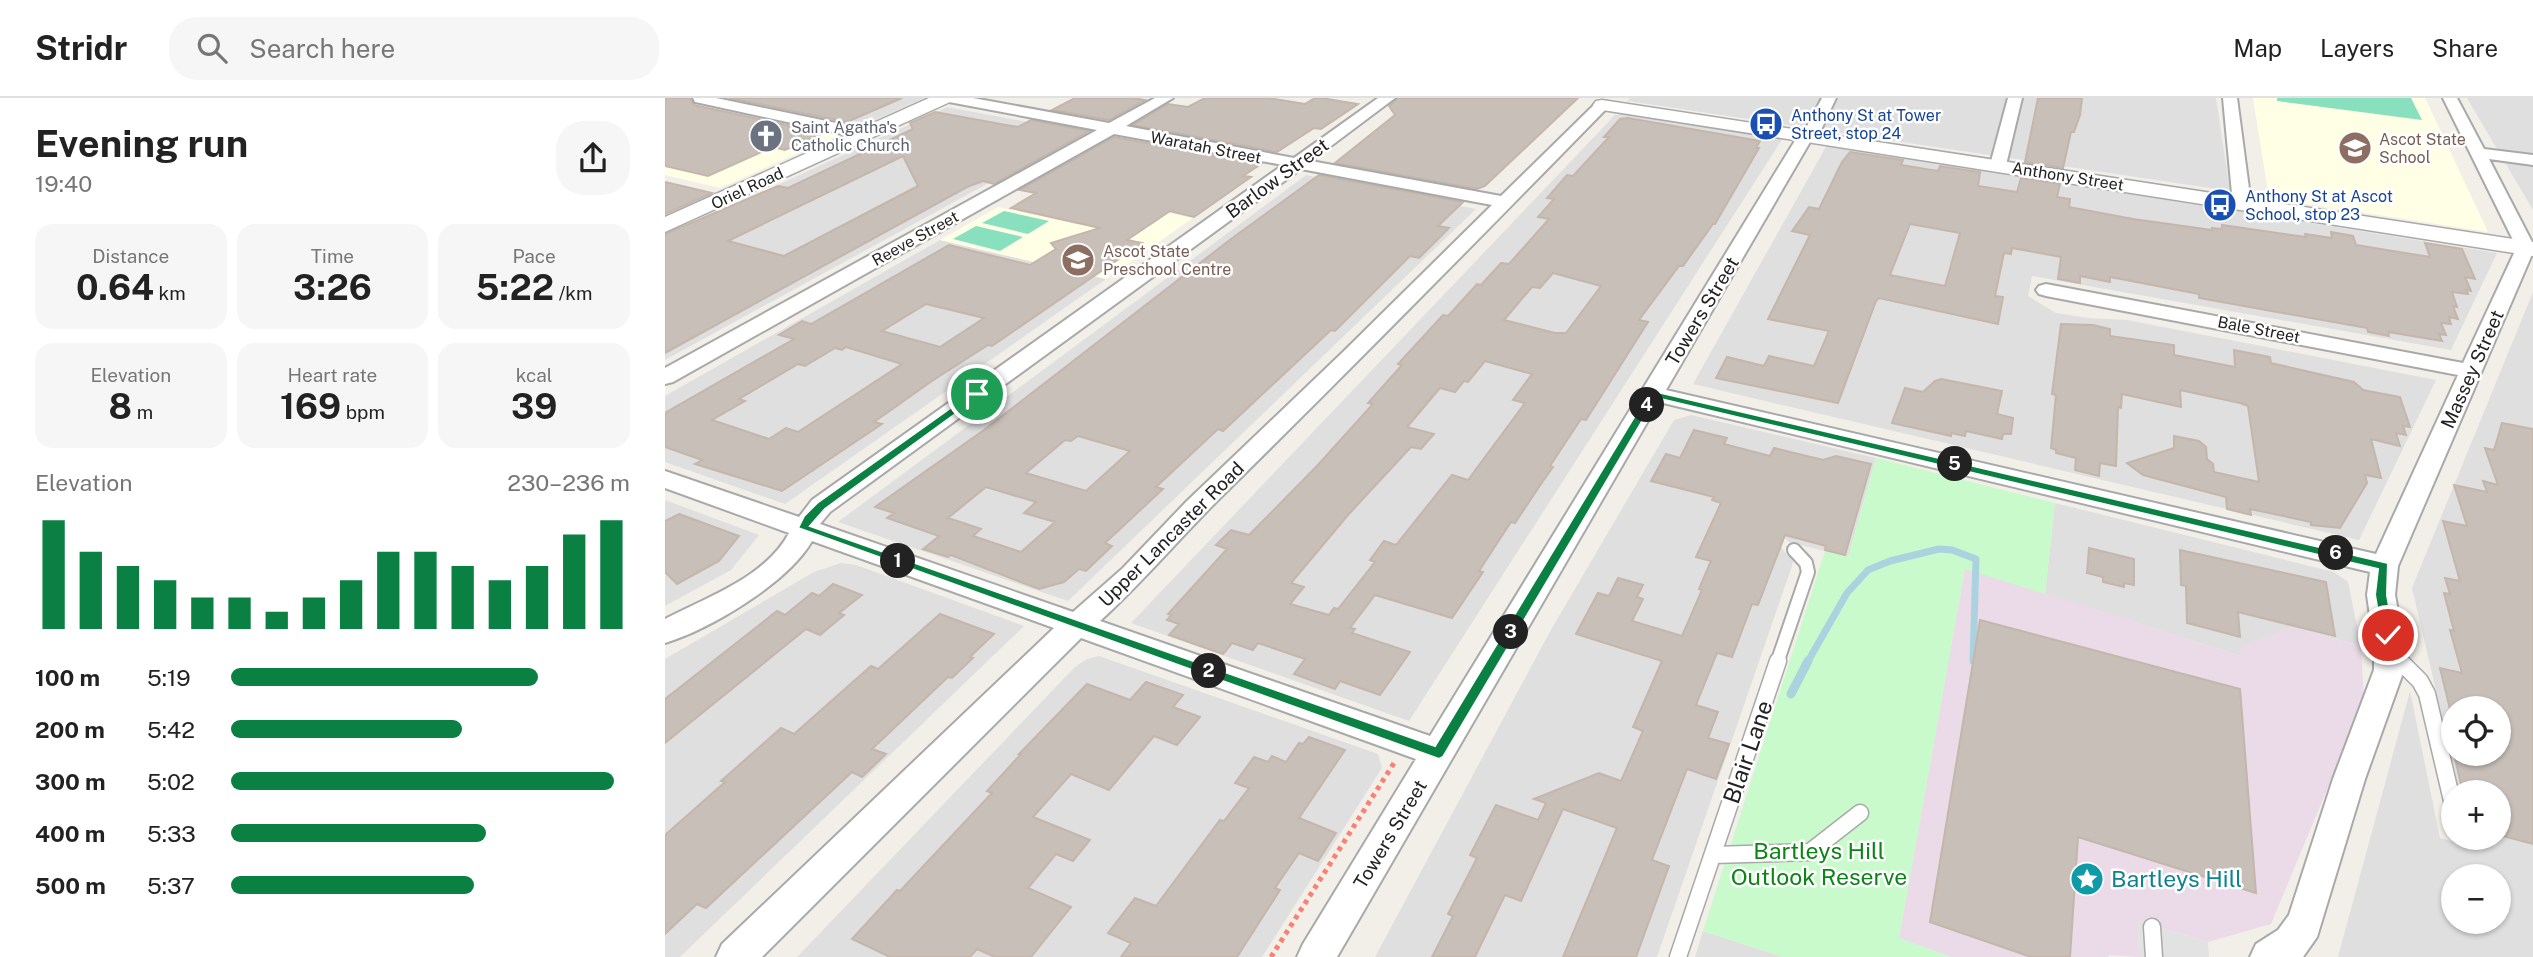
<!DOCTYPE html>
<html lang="en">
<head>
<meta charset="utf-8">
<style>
	body { margin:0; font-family:"Public Sans",sans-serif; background:#f6f6f6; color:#222; height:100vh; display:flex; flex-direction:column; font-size:26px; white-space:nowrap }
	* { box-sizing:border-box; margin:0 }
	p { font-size:23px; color:#767676 }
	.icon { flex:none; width:38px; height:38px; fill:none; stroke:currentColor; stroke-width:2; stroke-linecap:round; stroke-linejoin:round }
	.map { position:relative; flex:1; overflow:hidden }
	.details { display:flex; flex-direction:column; background:#fff; width:665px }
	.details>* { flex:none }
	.buttons { position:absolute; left:1776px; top:598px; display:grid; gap:14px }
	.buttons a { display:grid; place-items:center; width:70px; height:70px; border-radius:50%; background:#fff; box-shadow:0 2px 5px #0004; font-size:35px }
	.pin { position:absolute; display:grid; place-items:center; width:60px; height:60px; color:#fff; margin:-30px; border:4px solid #fff; border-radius:50%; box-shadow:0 2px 7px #0007 }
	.km { position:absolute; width:35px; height:35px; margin:-18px; border-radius:50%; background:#222; color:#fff; font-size:19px; line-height:35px; text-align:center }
	.round { display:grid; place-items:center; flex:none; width:74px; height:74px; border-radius:28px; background:#f6f6f6 }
	.head { display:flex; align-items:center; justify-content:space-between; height:119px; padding:0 35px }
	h1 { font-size:38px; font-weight:700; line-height:52px }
	.stats { display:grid; grid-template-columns:repeat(3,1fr); gap:10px; height:119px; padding:7px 35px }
	.stats div { display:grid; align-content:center; border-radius:18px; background:#f6f6f6; text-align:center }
	.stats b { font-size:35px; font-weight:700 }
	.stats small { font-size:19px; font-weight:400 }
	.stats p { font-size:19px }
	.chart { height:196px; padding:14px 35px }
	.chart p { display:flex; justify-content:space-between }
	.chart svg { width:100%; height:126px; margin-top:7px; stroke:#0b8043; stroke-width:6 }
	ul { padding:0 35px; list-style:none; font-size:23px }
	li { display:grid; grid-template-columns:112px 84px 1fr; align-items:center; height:52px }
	li i { height:18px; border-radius:9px; background:#0b8043 }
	header { display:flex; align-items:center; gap:42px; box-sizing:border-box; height:98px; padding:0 35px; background:#fff; border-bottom:2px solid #e0e0e0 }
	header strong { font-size:33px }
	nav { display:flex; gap:38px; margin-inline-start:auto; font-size:24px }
	.search { width:490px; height:63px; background:#f6f6f6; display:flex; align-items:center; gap:18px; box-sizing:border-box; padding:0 24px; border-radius:28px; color:#767676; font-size:26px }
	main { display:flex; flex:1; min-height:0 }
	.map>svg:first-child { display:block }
</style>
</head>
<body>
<header>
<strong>Stridr</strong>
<div class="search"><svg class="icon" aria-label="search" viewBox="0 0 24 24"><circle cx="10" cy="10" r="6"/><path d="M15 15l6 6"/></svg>Search here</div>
<nav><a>Map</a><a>Layers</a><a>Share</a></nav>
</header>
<main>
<section class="details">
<div class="head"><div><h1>Evening run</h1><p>19:40</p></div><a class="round"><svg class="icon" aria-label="share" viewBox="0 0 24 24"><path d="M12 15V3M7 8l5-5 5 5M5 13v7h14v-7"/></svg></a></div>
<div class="stats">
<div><p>Distance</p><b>0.64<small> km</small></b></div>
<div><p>Time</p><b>3:26</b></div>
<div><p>Pace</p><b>5:22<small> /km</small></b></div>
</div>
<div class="stats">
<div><p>Elevation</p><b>8<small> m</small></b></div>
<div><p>Heart rate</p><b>169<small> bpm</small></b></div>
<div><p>kcal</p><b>39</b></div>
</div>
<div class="chart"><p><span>Elevation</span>230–236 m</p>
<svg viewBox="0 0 160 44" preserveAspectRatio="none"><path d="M5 44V6M15 44V17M25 44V22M35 44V27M45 44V33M55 44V33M65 44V38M75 44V33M85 44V27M95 44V17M105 44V17M115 44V22M125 44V27M135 44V22M145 44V11M155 44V6"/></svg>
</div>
<ul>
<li><b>100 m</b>5:19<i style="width:77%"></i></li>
<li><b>200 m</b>5:42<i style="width:58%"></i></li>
<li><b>300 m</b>5:02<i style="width:96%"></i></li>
<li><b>400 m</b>5:33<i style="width:64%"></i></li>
<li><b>500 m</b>5:37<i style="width:61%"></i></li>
</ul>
</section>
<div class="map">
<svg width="1868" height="859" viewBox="0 0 1868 859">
	<rect width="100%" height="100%" fill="#f2efe9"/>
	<g fill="#e0dfdf" fill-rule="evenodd">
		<polygon points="95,0 259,0 192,30 79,7"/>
		<polygon points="965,0 1551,0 1565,93 962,3"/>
		<polygon points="1802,0 1868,0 1868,112"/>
		<polygon points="282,9 417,34 0,262 0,139"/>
		<polygon points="962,15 1118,40 744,623 466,525 950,17"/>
		<polygon points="1162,47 1832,155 1786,252 1367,178 1363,198 1391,215 1423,220 1462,222 1771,282 1694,442 1028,286"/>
		<polygon points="641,77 811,111 403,503 173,424"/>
		<polygon points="275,142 441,181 120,406 0,364 0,298"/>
		<path d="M1868 194V859H1673L1745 593 1775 740 1807 749 1805 740H1834V695H1795L1747 490ZM1788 611H1834V656H1788ZM1788 779H1834V824H1788Z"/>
		<polygon points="1026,317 1211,360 1183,459 1124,444 1119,439 1110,443 1128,463 1127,468 992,859 710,859 887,530 1009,322"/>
		<polygon points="0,402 94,437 66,472 0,508"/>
		<polygon points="1390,405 1669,474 1683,484 1696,548 1626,529 1576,558 1380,496"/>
		<polygon points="176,465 191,467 359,528 15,859 0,859 0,561 149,474"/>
		<polygon points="434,558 713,656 717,670 597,859 132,859 410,569 422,561"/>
		<polygon points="1038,833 1118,859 1030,859"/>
	</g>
	<polygon fill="#ebdbe8" points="1300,470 1576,558 1576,548 1626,529 1696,548 1699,603 1606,826 1543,844 1473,823 1474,859 1444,857 1443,859 1286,859 1234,840"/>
	<g fill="#ffffe5">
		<polygon points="0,0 26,0 22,2 179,35 55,90 0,77"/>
		<polygon points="1588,0 1760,0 1823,134 1604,100"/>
		<polygon points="447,104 528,120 441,181 275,142 333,109 412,126"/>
	</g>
	<polygon fill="#c8facc" points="1211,360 1390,405 1380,496 1300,471 1234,840 1286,859 1118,859 1038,833 1160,453 1183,459"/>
	<g fill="#88e0be">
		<polygon points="1612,0 1746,0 1757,22 1612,3"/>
		<polygon points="339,113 384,123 363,136 317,125"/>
		<polygon points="311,128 358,139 335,153 288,141"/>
	</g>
	<polygon fill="#e2e2e2" points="1473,823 1543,844 1544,859 1474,859"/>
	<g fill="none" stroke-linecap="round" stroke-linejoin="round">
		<polyline stroke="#aad3df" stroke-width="7" points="1142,565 1182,495 1203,472 1225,463 1274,451 1287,452 1311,461 1308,563"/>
		<polyline stroke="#aad3df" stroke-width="9" points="1126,596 1143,563"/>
	</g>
	<g fill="#c7bfb8" stroke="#c4b6ab" stroke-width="2" fill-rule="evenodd">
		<polygon points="0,0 25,0 29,7 159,35 120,52 108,49 43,78 0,68"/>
		<polygon points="64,0 237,0 182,24"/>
		<polygon points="410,0 467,0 480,2 444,22 387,12"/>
		<polygon points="540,0 603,0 640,6 650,0 656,0 693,6 656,31 649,30 612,54 468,27 503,6 523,9"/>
		<polygon points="733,0 913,0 820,88 812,91 670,65 730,17 724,8"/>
		<polygon points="1373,0 1417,0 1415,17 1409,34 1406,34 1398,70 1360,64"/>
		<path d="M270 14 341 27 353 29 366 22 424 33 329 86 318 83 302 89 0 255V136L113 88 123 90 248 31 245 25ZM238 58 253 88 119 158 63 143Z"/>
		<path d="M963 20 1095 43 1091 50H1094L1050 126H1048L1018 168H1014L974 222 983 224 921 322 916 321 885 368 888 369 876 386 850 425 846 424 814 473 818 474 787 520 710 497 685 530 690 531 687 535 745 554 715 597 675 583 670 591 629 576 640 561 593 545 588 552 567 545 558 556 504 537 514 526 502 522 506 517 503 516 562 451 551 447 566 432 584 437 651 369 708 306 703 305 737 267 733 266 778 217 783 218 812 186 816 187 836 165 844 166 884 121 873 119 889 101 882 100 902 77 908 78 944 39H939L955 21ZM888 175 936 188 901 235H890L839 222 867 189 875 190ZM820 263 867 276 848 302 860 305 803 382 787 377 731 447 719 443 705 462 710 464 673 511 669 510 664 517 625 506 639 489 626 485 683 417 746 349 756 351 769 336 742 329 775 290 790 294 799 283 803 284Z"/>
		<path d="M449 39 596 66 578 78 586 79 529 119 505 113 462 142 477 145 327 248 323 247 267 283 209 324 217 326 117 393 30 366 37 362 0 349V315L129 241 114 237 137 223 146 226 284 147 365 167 391 151 386 145 435 130 346 110 371 95 355 92ZM261 206 319 220 275 249 217 233ZM181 249 237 266 133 334 121 330 104 341 47 322 80 303 74 301 133 266 140 268 170 250 177 252Z"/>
		<path d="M1185 54 1238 62 1236 67 1273 73 1275 68 1315 74 1313 88 1352 94 1356 80 1395 86 1392 99 1405 101 1404 109 1468 121 1547 132V130L1557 131V127L1641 139 1640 136 1667 140 1666 134 1688 138 1691 147 1765 159 1760 145 1797 151 1810 181 1800 179 1806 193 1801 192 1803 196 1787 194 1792 209 1788 208 1793 221 1784 219 1786 226 1776 225 1781 237 1774 236 1777 243 1723 234 1724 238 1703 234 1702 230 1534 200V196L1445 179V184L1415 178V185L1393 181 1396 159 1347 150 1346 156 1339 155 1330 198 1338 199 1333 226 1214 200 1211 203 1173 305 1051 280 1062 259 1099 268 1104 258 1149 268 1164 233 1103 221 1145 137 1127 133 1144 109 1154 111 1177 64ZM1245 126 1295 135 1280 188 1225 177Z"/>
		<path d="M654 77 798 104 773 128 784 130 754 160 745 158 670 233 666 232 558 333 553 331 491 389 498 391 440 445 447 448 421 473 414 471 399 484 374 491 286 457 283 459 258 451 274 438 222 420 229 415 210 409 319 332 566 141ZM413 338 465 353 421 393 361 375 400 342 406 343ZM321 389 371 404 359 415 390 424 356 454 308 438 316 431 283 420Z"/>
		<polygon points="0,84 47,95 0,116"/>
		<polygon points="1396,226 1428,227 1445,231 1445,238 1509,247 1509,257 1570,269 1569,252 1605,259 1606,265 1689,284 1698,292 1735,299 1745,329 1738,328 1741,337 1731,335 1735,348 1706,341 1716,380 1700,377 1702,385 1675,430 1646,427 1646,424 1585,411 1586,417 1562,411 1561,399 1478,377 1462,365 1509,350 1509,338 1534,343 1541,349 1542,361 1548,366 1549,374 1594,384 1583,308 1575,305 1515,292 1516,309 1457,296 1456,310 1453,309 1451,368 1435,365 1434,378 1410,372 1411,360 1391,355 1391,352 1386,350 1391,297 1387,296"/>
		<polygon points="1276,281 1337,293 1332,316 1348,320 1346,336 1338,336 1337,341 1301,333 1300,338 1286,335 1286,338 1227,325 1240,290 1258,294 1270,283"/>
		<polygon points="1837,325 1868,331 1868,746 1834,737 1834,695 1798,695 1789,656 1834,656 1834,611 1785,611 1775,570 1797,575 1785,532 1789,533 1779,495 1785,496 1780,480 1795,483 1778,423 1802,428 1789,387 1822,394 1818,383 1833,387 1820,350 1829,352"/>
		<polygon points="1029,332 1062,340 1059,346 1105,358 1109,350 1158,362 1171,358 1206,366 1180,457 1160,452 1161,448 1120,437 1093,507 1087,506 1067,559 1052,555 1031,607 1053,614 1043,640 1064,646 1051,681 1022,671 987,762 1004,768 971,859 898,859 952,730 898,711 856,803 840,797 810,859 767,859 788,818 783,816 812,760 805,757 831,707 873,722 881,705 869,701 934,675 956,683 978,633 968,629 997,563 911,536 933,495 944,498 953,480 978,487 972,499 978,501 967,523 1017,538 1037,492 1034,491 1046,463 1031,459 1056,405 1047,402 1049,399 986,383 1001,356 1015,360"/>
		<polygon points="14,416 74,438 54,463 12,486 0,474 0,423"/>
		<polygon points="1424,450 1469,461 1469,487 1459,485 1459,489 1438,484 1438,479 1422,475"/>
		<polygon points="1515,452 1661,484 1670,538 1573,514 1575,539 1522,525 1521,488 1516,487"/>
		<polygon points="168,486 197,497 174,515 179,517 155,537 141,531 0,645 0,601 112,513 120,517 147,495 154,498"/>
		<polygon points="275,516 329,536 305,559 308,560 287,580 283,579 207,651 221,656 197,679 187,674 41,810 32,806 0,836 0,737 60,684 56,683 116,630 129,636 206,568 213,571"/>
		<polygon points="1315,522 1575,591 1591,795 1413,739 1405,859 1366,859 1265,824"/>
		<polygon points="481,584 518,597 508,609 535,619 512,647 489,638 444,692 406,676 368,719 425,742 408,763 391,756 363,790 406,809 366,859 330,859 312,851 305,859 225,859 187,841 232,792 235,793 327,695 322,693 356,656 354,656 422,586 465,602"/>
		<polygon points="644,639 680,652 634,720 671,735 653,763 634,755 610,790 615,792 572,859 456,859 466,845 443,835 470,800 491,808 555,722 559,723 584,690 570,685 589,659 603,664 607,658 621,664 634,645 638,646"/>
	</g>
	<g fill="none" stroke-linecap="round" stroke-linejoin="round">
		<defs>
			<g id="service-far1">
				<polyline points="1727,555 1737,565"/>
				<polyline points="1112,565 1143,474 1141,465 1129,452"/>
			</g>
			<g id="service">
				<polyline points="1735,563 1755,583 1762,596 1788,707"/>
				<polyline points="1048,757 1145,754 1195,715"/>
				<polyline points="1487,829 1489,859"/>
				<polyline points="1013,859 1113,563"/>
			</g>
			<g id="minor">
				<polygon points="28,0 51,0 200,31 208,36 200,41 35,5 30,4"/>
				<path d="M277 0H308L444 25 490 0H508L461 28 629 60 713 0H730L646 63 836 98 932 4H942L944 7 942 10C813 142 684 273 553 402 513 442 477 485 435 523L765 638 1131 41 1140 32 1157 0H1171L1155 34 1145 44 1001 292 1711 456 1793 277 1381 198 1374 196 1371 192 1374 188 1381 186 1798 265 1850 153 1849 144 1778 0H1792L1819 51 1868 57V67L1824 61 1867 144 1868 154 1733 468 1730 497 1739 546V572L1700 681 1652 839 1638 859H1585L1591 846 1613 832 1624 817 1668 681 1709 572V546L1702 497 1705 474 994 304 672 859H632L638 846 751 661 416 540 97 859H51L57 846 389 530 147 443C123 485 45 531 0 545V521C42 499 101 479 124 435L0 390V373L134 419 147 402 618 67 449 36 8 284 0 286V270L432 32 284 4ZM636 71 827 107 677 255 521 404 458 470 408 514 155 426 165 414Z"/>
				<polygon points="1343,0 1357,0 1341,67 1333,72 1325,67"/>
				<polygon points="1558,0 1572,0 1586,106 1577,111 1568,106"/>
			</g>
			<g id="tertiary">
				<polygon points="264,0 288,0 285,4 0,134 0,119"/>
				<polygon points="937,2 1868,144 1868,158 931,11 928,7 931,3"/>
			</g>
		</defs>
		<use href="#service-far1" stroke="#a9a9a9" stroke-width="16"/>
		<use href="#service" stroke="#a9a9a9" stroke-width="19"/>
		<use href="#minor" stroke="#a9a9a9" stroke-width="4"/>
		<use href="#tertiary" stroke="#a9a9a9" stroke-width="3"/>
		<polyline stroke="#fa8072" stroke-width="5" stroke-dasharray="4.5 4.5" stroke-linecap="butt" points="606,859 729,665"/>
		<use href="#service-far1" stroke="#fff" stroke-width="12"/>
		<use href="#service" stroke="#fff" stroke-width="16"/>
		<use href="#minor" fill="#fff" fill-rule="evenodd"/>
		<use href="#tertiary" fill="#fff" fill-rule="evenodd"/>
	</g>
	<polygon fill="#0b8043" stroke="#fff" stroke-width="2" points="988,293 1723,465 1722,497 1729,537 1723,542 1717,537 1710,497 1713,471 991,300 778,659 774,661 133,430 139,418 152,405 308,294 315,294 315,298 160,411 145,428 770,648 983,296"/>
	<defs>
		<symbol id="bus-disc" viewBox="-11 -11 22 22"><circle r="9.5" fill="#1a4fb4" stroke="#fff"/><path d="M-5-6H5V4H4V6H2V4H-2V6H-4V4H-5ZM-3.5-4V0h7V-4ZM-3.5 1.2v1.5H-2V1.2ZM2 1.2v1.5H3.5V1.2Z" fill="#fff"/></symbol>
		<symbol id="church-disc" viewBox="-11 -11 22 22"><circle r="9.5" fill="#6b7280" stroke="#fff"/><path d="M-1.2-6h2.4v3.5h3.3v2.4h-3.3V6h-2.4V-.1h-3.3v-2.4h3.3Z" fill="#fff"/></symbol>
		<symbol id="school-disc" viewBox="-11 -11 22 22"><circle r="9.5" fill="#8d6e63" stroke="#fff"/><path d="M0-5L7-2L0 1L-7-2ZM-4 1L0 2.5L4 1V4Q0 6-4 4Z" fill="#fff"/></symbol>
		<symbol id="sight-disc" viewBox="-11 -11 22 22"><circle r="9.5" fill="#0f9aa8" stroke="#fff"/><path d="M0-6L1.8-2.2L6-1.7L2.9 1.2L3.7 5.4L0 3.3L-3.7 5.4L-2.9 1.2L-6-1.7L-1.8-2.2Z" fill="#fff"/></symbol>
	</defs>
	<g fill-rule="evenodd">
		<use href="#bus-disc" x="1082" y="7" width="38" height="38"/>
		<use href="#church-disc" x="82" y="19" width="38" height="38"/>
		<use href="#school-disc" x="1671" y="31" width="38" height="38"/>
		<use href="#bus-disc" x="1536" y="88" width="38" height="38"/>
		<use href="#school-disc" x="394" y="143" width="38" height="38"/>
		<use href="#sight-disc" x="1403" y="762" width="38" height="38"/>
	</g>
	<g text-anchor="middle" stroke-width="5" stroke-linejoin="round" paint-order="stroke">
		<g font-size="16" fill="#164399" stroke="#fff" text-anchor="start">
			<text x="1126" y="23">Anthony St at Tower<tspan x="1126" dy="18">Street, stop 24</tspan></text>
			<text x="1580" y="104">Anthony St at Ascot<tspan x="1580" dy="18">School, stop 23</tspan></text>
		</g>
		<g font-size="16" fill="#5b616d" stroke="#fff" text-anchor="start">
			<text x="126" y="35">Saint Agatha's<tspan x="126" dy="18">Catholic Church</tspan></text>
		</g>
		<g font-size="16" fill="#785e54" stroke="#fff" text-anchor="start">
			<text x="1714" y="47">Ascot State<tspan x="1714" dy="18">School</tspan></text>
			<text x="438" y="159">Ascot State<tspan x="438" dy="18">Preschool Centre</tspan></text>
		</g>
		<g font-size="16" fill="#222" stroke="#fff">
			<text transform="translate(541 49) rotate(11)" y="6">Waratah Street</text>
			<text transform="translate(1403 78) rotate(9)" y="6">Anthony Street</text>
			<text transform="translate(82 90) rotate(-25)" y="6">Oriel Road</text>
			<text transform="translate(250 140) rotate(-29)" y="6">Reeve Street</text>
			<text transform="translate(1594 231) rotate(11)" y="6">Bale Street</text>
		</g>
		<g font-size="19" fill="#222" stroke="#fff">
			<text transform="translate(612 80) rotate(-36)" y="7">Barlow Street</text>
			<text transform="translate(1037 213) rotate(-59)" y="7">Towers Street</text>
			<text transform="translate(1807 271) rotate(-66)" y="7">Massey Street</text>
			<text transform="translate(506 436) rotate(-45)" y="7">Upper Lancaster Road</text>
			<text transform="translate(725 736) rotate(-59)" y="7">Towers Street</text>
		</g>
		<g font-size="23" fill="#222" stroke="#fff">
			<text transform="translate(1083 654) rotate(-71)" y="8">Blair Lane</text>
		</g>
		<g font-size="23" fill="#0c8416" stroke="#fff">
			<text x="1154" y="761">Bartleys Hill<tspan x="1154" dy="26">Outlook Reserve</tspan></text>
		</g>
		<g font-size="23" fill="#0d838f" stroke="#fff" text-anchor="start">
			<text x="1446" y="789">Bartleys Hill</text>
		</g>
	</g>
</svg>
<div class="buttons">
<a><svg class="icon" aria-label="locate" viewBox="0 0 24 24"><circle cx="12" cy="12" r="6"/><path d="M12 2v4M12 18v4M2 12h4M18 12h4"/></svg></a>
<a>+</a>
<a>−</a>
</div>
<div class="pin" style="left:312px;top:296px;background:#1e9e55"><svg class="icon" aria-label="arrive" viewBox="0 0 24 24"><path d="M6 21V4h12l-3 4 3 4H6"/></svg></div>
<div class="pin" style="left:1723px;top:537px;background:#d93025"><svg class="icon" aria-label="check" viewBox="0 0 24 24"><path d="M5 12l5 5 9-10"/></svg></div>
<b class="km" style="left:233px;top:463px">1</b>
<b class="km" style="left:544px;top:573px">2</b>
<b class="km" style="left:846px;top:534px">3</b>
<b class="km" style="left:982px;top:307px">4</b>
<b class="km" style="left:1290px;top:366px">5</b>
<b class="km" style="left:1671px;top:455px">6</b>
</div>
</main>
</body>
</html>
